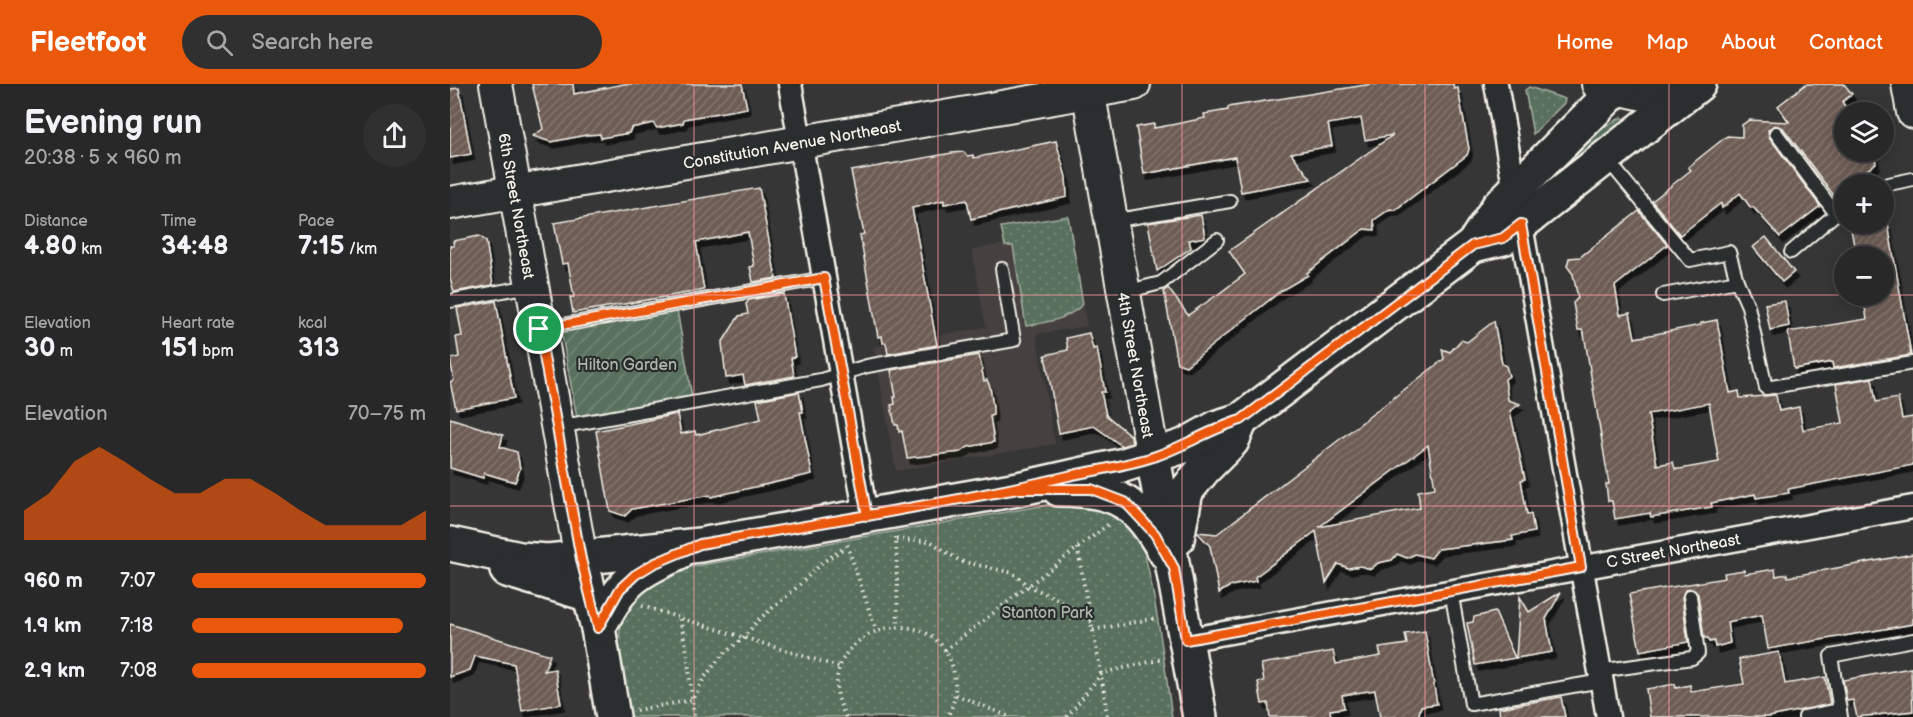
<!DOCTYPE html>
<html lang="en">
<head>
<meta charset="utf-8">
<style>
	body { margin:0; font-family:"Balsamiq Sans",sans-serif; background:#313030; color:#f1f3f6; height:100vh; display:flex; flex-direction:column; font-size:22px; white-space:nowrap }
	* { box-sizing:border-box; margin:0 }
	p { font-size:20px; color:#a5a6a8 }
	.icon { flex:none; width:33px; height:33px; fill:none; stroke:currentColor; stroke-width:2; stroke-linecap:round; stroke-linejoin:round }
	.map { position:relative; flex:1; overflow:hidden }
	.drawer { display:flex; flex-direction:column; background:#292828; width:450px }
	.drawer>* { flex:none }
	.controls { position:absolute; left:1384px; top:18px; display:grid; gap:12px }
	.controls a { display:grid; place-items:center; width:60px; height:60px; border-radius:50%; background:#292828; box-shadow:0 3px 15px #0003,0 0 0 2px #454445; font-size:30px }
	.pin { position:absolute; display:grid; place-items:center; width:51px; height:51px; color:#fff; margin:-26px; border:3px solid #fff; border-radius:50%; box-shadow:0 2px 6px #0007 }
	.round { display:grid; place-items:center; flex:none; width:63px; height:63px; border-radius:32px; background:#313030 }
	.head { display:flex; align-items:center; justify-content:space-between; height:102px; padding:0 24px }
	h1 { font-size:33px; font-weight:700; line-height:45px }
	.metrics { display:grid; grid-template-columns:repeat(3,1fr); gap:9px; height:102px; padding:6px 24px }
	.metrics div { display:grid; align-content:center }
	.metrics b { font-size:26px; font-weight:700 }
	.metrics small { font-size:16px; font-weight:400 }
	.metrics p { font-size:16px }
	.chart { height:168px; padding:12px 24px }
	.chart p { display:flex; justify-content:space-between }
	.chart svg { width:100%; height:108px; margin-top:6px; fill:#ea580c; opacity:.7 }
	ul { padding:0 24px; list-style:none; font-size:20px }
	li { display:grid; grid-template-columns:96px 72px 1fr; align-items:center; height:45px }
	li i { height:15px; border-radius:8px; background:#ea580c }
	header { display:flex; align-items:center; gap:36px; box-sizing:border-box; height:84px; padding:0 30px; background:#ea580c; color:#fff }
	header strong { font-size:28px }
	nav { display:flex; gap:33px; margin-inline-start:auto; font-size:21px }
	.search { width:420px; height:54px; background:#313030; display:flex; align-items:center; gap:15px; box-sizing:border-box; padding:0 21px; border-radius:33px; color:#a5a6a8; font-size:22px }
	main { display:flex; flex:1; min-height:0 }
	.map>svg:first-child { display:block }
</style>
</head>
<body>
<header>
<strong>Fleetfoot</strong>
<div class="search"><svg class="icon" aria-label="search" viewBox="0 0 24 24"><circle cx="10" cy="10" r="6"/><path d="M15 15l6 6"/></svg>Search here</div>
<nav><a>Home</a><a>Map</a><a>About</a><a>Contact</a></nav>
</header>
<main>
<section class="drawer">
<div class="head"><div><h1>Evening run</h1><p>20:38 · 5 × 960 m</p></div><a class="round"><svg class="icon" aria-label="share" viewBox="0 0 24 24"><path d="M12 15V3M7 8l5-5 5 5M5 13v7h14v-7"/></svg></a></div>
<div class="metrics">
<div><p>Distance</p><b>4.80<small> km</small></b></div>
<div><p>Time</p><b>34:48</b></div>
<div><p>Pace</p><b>7:15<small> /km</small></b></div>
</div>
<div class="metrics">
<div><p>Elevation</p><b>30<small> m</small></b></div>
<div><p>Heart rate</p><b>151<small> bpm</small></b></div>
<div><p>kcal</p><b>313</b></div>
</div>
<div class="chart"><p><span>Elevation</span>70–75 m</p>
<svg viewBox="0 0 160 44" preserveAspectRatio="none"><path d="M0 44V32L10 25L20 12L30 6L40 12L50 19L60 25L70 25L80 19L90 19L100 25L110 32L120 38L130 38L140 38L150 38L160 32V44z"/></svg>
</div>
<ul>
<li><b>960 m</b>7:07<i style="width:100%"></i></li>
<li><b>1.9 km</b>7:18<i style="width:90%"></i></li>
<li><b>2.9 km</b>7:08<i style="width:100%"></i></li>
</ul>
</section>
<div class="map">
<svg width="1463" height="633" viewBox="0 0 1463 633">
	<defs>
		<pattern id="grass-dots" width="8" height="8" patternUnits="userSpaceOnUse" patternTransform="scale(1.5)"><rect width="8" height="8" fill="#58705d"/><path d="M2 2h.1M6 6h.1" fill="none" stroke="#718574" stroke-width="1.8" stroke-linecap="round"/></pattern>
		<pattern id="garden-furrows" width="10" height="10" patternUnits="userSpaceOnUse" patternTransform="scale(1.5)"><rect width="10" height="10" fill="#58705d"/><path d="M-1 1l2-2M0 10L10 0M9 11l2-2" fill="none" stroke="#718574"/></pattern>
		<pattern id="building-hatch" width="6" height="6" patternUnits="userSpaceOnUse" patternTransform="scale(1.5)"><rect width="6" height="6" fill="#6d5c54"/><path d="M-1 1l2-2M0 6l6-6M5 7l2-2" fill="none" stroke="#82746d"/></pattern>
		<filter id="shadow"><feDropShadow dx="3.5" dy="6" stdDeviation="0" flood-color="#0009"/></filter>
	</defs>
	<rect width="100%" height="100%" fill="#373636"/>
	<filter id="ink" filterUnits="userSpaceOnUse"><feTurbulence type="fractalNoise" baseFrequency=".0167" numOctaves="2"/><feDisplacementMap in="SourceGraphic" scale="12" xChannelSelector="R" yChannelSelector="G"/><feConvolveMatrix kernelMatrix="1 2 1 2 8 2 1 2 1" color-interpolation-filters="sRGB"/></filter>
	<g filter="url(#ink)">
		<polygon fill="#47413f" points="618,132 637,242 586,250 605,360 446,387 424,263 536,243 522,166 554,160 551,143"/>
		<g fill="url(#grass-dots)" stroke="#a6b0a2" stroke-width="1.5">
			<polygon points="1079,3 1115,15 1114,19 1083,50 1075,6"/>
			<polygon points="1172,33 1177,39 1121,83 1117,78 1153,44"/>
			<path d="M618 132 633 220C617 236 598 238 576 242L563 162H555L551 143Z"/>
			<path d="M620 417C643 418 666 424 683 441 700 459 717 600 722 633H181C173 591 156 544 187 508 194 500 208 493 217 487Z"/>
		</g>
		<polygon fill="url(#garden-furrows)" stroke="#a6b0a2" stroke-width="1.5" points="227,226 242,313 127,334 111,246"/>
		<g fill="url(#building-hatch)" stroke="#f4f1e8" stroke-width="1.5" fill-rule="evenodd" filter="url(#shadow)">
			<polygon points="82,0 123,0 124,10 174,0 292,0 297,24 234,35 233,39 207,44 203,39 181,44 179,49 151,54 150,50 136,51 101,58 83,52 93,45"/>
			<polygon points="922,0 1003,0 1004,5 1008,4 1012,27 1019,65 1017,71 945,126 940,125 924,136 925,146 914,145 857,189 858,191 832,206 736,282 727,279 714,207 718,204 738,231 767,211 795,190 779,167 943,51 915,56 911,34 878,40 882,62 841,69 861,95 791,108 785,73 694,90 686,43 704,40 704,44 721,41 755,34 754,30 778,26 778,23"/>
			<polygon points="1356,0 1394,0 1402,10 1392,18 1395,22 1395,68 1424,68 1426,79 1400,100 1395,100 1395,104 1385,113 1333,44 1324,41 1318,46 1319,53 1370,122 1330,153 1303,123 1301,124 1290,109 1272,124 1271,119 1230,151 1202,117 1241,86 1238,83 1277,52 1292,53 1292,41 1299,36 1339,38 1328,22"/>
			<polygon points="9,4 21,70 0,74 0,5"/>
			<polygon points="606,57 616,93 617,113 521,135 517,116 494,120 494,116 462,124 487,261 438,270 436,259 433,259 432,252 428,253 410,151 414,150 401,87 502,69 514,68 517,72 523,71 524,74"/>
			<polygon points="309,104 326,194 303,198 300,183 304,182 298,148 246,158 254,206 123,229 120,213 124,213 118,179 112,180 104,139"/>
			<path d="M1189 127 1217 161 1165 202 1170 231 1180 229 1185 254 1251 241V239L1267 236 1280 309 1289 307 1290 314 1326 311 1329 327 1349 323 1353 346 1393 339 1386 300 1422 294 1426 318 1448 314 1452 335 1463 333V381L1338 405 1339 409 1306 414 1305 410 1261 419 1262 423 1237 427 1201 433 1200 429 1165 435 1162 417H1158L1156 400H1159L1134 250 1132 246H1128L1123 219 1128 214 1123 190 1117 182 1119 174 1130 173ZM1259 319 1269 378 1230 385H1225L1223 378 1207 381 1198 330Z"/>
			<polygon points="751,131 755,153 739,156 741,164 707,187 698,139"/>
			<polygon points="1400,140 1438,140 1461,271 1383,284 1382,278 1344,285 1338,248 1417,235 1413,212 1434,212 1434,172 1406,172"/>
			<polygon points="29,152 36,157 43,201 4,208 0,194 0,162 4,162 3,157"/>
			<polygon points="1316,153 1344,188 1332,198 1303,163"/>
			<polygon points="334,210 345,273 341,274 344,292 295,301 293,291 276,294 272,259 289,232 298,230 296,220 299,216"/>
			<polygon points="46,217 64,314 6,325 0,298 4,296 0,275 9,273 6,253 12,252 7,224"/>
			<polygon points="1335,217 1339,242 1320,246 1315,220"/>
			<path d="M1044 237 1052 280 1056 282 1059 292 1055 295 1058 316 1070 320 1060 327 1075 395 1071 396 1077 431 1081 430 1084 448 1062 452 1063 456 988 465 981 474 965 470 957 474 947 470 942 476 928 479 921 485 910 482 898 484 888 480 876 499 866 447 805 493 806 497 780 502 769 509 760 462 747 448 767 450 994 275 992 265 1000 268 1011 256 1017 258ZM978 361 985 404 968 407 970 424 869 443Z"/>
			<polygon points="639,249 643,265 647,264 655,308 651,308 656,331 681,352 682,359 672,362 644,342 609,349 595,271 618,266 616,254"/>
			<polygon points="529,271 534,297 537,296 540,303 543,323 543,331 540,332 544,358 518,363 511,368 457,374 452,347 449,348 448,341 445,341 441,321 445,320 444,313 446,313 441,286"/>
			<polygon points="349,308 353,328 350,328 362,390 261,413 260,411 182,425 175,432 160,427 146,347 227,330 231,350 245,347 246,351 311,335 307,316"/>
			<polygon points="0,334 53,351 50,363 67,368 70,385 65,398 34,389 33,394 0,384"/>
			<polygon points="1463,470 1463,540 1318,565 1312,531 1277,538 1280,559 1265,563 1264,557 1259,558 1258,554 1254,554 1248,510 1239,504 1235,506 1232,513 1238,558 1190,567 1179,510 1275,494 1274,489 1294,486 1295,490 1325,485 1326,492 1337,490 1338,493"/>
			<polygon points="1111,508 1096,535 1102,568 1066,574 1070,513 1079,528"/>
			<polygon points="1045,528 1065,574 1025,581 1017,539 1023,538 1024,533"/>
			<polygon points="0,540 100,571 94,587 105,585 111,620 72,627 64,580 25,572 20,586 0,593"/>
			<polygon points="975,547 987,620 971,622 968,633 930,633 925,606 892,611 894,624 880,626 881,633 820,633 818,619 812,620 808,598 814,597 811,580 883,567 886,580 931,572 929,564 957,560 955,550"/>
			<polygon points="1329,568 1335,600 1375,593 1380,620 1319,633 1200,633 1196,605 1225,600 1226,604 1240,601 1241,608 1294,600 1289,575"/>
			<polygon points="1461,584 1463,627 1407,633 1403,616 1397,617 1393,596"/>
			<polygon points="1111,613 1115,633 1050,633 1049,624"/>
		</g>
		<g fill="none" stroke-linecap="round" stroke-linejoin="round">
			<defs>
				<g id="lane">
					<polyline points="1326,49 1386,130"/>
					<polyline points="1156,74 1240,176 1279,168 1287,197 1213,211"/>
					<polyline points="1434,101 1463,95"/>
					<polyline points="662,137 780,117"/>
					<polyline points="1341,168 1395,122"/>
					<polyline points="1287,197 1298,222 1316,304 1463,279"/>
					<polyline points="675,208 711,199 767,156"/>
					<polyline points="0,217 80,202"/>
					<polyline points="90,245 374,194"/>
					<polyline points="108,343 371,296 417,282 564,256 552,185"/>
					<polyline points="1001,507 1021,620 1151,597"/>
					<polyline points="1149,587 1242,574 1248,569 1240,512"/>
					<polyline points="1355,633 1390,626"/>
					<polyline points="1391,633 1381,572 1463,556"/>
				</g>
				<g id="street">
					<polyline points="340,0 416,432"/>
					<polyline points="1046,0 1158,633"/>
					<polyline points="736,556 1463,423"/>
				</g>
				<g id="secondary">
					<polyline points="46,0 131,475"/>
					<polyline points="637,0 703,373"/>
					<polyline points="1148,0 1193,10 1243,5"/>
					<polyline points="1458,0 1463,28"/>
					<polyline points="0,119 684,0"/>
				</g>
				<g id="primary">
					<polyline points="1023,161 1053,154 1249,0"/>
					<polyline points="703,373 750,633"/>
					<path d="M609 405C669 406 686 417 716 469"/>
					<polyline points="727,455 736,407 754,385 782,357 791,336"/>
					<polyline points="0,460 70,475 98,477 250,461 568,405 674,381 734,362 768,343 791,336 1023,161 1048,123 1171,0"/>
					<polyline points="131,475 148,544 163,633"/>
					<polyline points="57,486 140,511"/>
					<path d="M148 544C173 499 180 490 227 470"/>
				</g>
			</defs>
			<use href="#lane" stroke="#f4f1e8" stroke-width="16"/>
			<use href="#street" stroke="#f4f1e8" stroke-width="27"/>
			<use href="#secondary" stroke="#f4f1e8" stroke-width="36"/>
			<use href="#primary" stroke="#f4f1e8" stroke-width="38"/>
			<g stroke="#f4f1e8" stroke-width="4" stroke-dasharray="1.5 4.5" stroke-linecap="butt">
				<polyline points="446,453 448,543"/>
				<polyline points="446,456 480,457 510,477 563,489 579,502 614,518 642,538"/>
				<polyline points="397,461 426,546"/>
				<path d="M628 464C636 521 651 576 657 633"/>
				<polyline points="192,522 389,583"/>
				<polyline points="230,535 237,567 244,633"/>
				<polyline points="643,546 707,534"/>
				<polyline points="495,566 660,439"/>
				<polyline points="506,611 560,633"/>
				<polyline points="186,626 242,616 254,594 273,570 293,555 308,536 343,507 373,478 394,464"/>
				<path d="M396 633C351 550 483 505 503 585 507 602 506 618 497 633"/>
				<polyline points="617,633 652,589 712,575"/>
			</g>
			<use href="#lane" stroke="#2a2d2e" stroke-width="12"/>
			<use href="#street" stroke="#2a2d2e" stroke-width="22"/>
			<use href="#secondary" stroke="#2a2d2e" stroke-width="32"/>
			<use href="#primary" stroke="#2a2d2e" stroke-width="33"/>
		</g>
	</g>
	<g fill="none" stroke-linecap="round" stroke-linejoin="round" filter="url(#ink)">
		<defs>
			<path id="route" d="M89 245 131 475 148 544 170 505 185 491 203 480 250 460 568 405H641L675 418 705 450 724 484 736 556 1131 483 1071 140 1053 154 1023 161 791 336C760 345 734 363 703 373 675 382 647 386 618 392 551 408 484 420 417 432L374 194 89 245"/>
		</defs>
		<use href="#route" stroke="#fff" stroke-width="12"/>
		<use href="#route" stroke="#ea580c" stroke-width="8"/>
	</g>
	<path fill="none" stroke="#ff9aa2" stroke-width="1.5" stroke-opacity="0.55" d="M244 0V633M488 0V633M732 0V633M975 0V633M1219 0V633M0 211H1395M1434 211H1463M0 422H1463"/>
	<g text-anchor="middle" stroke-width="4.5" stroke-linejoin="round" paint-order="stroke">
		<g font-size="16" fill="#f4f1e8" stroke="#2a2d2e">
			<text transform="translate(342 60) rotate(-10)" y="6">Constitution Avenue Northeast</text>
			<text transform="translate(67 122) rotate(80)" y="6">6th Street Northeast</text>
			<text transform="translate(686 281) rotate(80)" y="6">4th Street Northeast</text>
			<text transform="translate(1223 466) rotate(-10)" y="6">C Street Northeast</text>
		</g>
		<g font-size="16" fill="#aeb7a9" stroke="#2a2d2e">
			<text x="177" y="286">Hilton Garden</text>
			<text x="597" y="534">Stanton Park</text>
		</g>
	</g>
</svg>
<div class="controls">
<a><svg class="icon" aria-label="layers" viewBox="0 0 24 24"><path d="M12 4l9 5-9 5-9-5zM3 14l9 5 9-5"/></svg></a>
<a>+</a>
<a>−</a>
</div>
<div class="pin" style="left:89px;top:245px;background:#1e9e55"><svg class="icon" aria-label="arrive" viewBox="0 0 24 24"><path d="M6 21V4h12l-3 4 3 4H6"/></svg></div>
</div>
</main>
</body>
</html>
